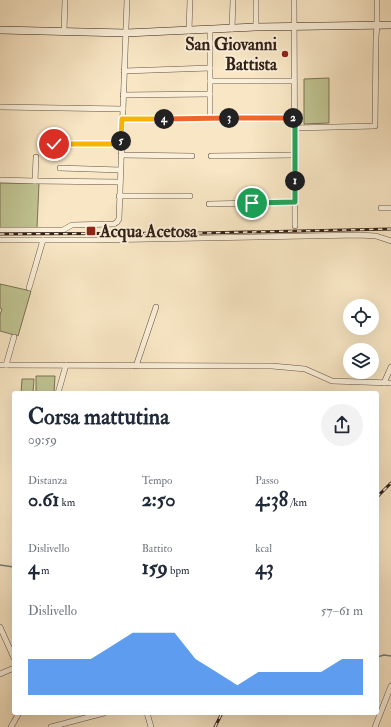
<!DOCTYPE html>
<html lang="it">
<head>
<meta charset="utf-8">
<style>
	body { margin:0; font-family:"IM FELL Double Pica",serif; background:#f2f2f3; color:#1f2937; height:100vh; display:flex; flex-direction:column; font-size:15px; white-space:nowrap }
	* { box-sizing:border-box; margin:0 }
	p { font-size:13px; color:#747a83 }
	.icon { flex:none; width:22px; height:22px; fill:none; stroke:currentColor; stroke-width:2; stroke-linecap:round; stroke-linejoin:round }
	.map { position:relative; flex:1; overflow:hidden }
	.sheet { position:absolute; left:12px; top:391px; width:367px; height:324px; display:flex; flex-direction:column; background:#fff; border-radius:4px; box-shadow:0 4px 16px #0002 }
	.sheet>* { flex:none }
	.tools { position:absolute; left:343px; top:299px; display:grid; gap:8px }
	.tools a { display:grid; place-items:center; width:36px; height:36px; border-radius:50%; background:#fff; box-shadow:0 4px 16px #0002; font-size:20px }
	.pin { position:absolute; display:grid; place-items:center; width:34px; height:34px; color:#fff; margin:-17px; border:2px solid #fff; border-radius:50%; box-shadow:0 1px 4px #0007 }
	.km { position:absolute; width:20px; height:20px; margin:-10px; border-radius:50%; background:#222; color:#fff; font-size:11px; line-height:20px; text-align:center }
	.round { display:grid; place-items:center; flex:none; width:42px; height:42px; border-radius:21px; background:#f2f2f3 }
	.summary { display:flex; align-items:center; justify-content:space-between; height:68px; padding:0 16px }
	h1 { font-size:22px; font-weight:700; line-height:30px }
	.stats { display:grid; grid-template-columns:repeat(3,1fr); gap:6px; height:68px; padding:4px 16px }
	.stats div { display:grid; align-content:center }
	.stats b { font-size:20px; font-weight:700 }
	.stats small { font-size:11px; font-weight:400 }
	.stats p { font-size:11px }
	.chart { height:112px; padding:8px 16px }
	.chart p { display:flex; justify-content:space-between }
	.chart svg { width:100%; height:72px; margin-top:4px; fill:#1a73e8; opacity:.7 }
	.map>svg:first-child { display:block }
</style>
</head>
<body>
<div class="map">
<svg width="391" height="727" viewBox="0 0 391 727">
	<rect width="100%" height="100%" fill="#f8e6c4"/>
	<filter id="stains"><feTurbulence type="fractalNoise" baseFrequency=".005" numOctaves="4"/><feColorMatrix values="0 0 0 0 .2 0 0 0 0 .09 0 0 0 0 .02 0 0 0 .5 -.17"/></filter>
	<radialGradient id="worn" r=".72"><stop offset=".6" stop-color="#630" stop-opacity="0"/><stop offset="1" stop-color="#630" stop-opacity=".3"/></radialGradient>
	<g fill="#c0c492" stroke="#7a7254">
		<polygon points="329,78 329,123 304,124 304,79"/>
		<polygon points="0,183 39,183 37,228 0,228"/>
		<polygon points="0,284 31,291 18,336 0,331 0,315 2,309 0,308"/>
		<polygon points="36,376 55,376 54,393 36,393"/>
		<polygon points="22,379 34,379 33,393 21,393"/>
	</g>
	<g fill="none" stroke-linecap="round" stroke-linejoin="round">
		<g stroke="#767e7b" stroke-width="1.5">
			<polyline points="0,565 14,567"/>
			<polyline points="377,657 384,655 391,656"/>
		</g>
		<defs>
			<g id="street">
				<polyline points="256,0 256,27"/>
				<polyline points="294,0 295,226"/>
				<polyline points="232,29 233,0"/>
				<polyline points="189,31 190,0"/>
				<polyline points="64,32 65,0"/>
				<polyline points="124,71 210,68"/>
				<polyline points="210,81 294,81"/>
				<polyline points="123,95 210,94"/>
				<polyline points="0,107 123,109"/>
				<polyline points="210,118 210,30"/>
				<polyline points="122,119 295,118"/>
				<polyline points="295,128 375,126 376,37 377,25 377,0"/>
				<polyline points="53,144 121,144"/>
				<polyline points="121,155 192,156"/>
				<polyline points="211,156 295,155"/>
				<polyline points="60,168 120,170"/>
				<polyline points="0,180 35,181 36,157"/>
				<polyline points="35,181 120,182"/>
				<polyline points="119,196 190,196"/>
				<polyline points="209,204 295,202"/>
				<polyline points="381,208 391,208"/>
				<polyline points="0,230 63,230 72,225 114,224 117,222 119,219 127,0"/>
				<polyline points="0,240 95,240 359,235 376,236 391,241"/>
				<polyline points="29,288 43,240"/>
				<polyline points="0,365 272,366 305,369 332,381 391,383"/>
				<polyline points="6,365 14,337"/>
				<polyline points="136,366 156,307"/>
				<polyline points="384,383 391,367"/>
				<polyline points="58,393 66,365"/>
				<polyline points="0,627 14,658"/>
				<polyline points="0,674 14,668"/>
				<polyline points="147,713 151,727"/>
				<polyline points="11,727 19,713"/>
				<polyline points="51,727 104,713"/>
				<polyline points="375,727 391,686"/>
			</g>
			<polyline id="secondary" points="0,30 126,33 256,27 391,25"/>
		</defs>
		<use href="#street" stroke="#645242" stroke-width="6"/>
		<use href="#secondary" stroke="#332017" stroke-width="8"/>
		<use href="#street" stroke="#faefd9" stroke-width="5"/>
		<use href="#secondary" stroke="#faefd9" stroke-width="7"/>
		<defs>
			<g id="rail">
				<polyline points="0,234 202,233 391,229"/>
				<polyline points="377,497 391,483"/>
				<polyline points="215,727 222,713"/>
			</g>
		</defs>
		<use href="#rail" stroke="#332017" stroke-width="3"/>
		<use href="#rail" stroke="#faefd9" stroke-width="1.5" stroke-dasharray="4.5" stroke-linecap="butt"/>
	</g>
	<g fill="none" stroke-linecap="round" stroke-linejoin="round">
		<defs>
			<polyline id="split-1" points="252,203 295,202 295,181"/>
			<polyline id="split-2" points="293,118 295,118 295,181"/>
			<polyline id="split-3" points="229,118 293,118"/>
			<polyline id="split-4" points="164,119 229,118"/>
			<polyline id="split-5" points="121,141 122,119 164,119"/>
			<polyline id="split-6" points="54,144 121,144 121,141"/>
		</defs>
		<use href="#split-1" stroke="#fff" stroke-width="8"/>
		<use href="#split-2" stroke="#fff" stroke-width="8"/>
		<use href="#split-3" stroke="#fff" stroke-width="8"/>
		<use href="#split-4" stroke="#fff" stroke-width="8"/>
		<use href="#split-5" stroke="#fff" stroke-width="8"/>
		<use href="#split-6" stroke="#fff" stroke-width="8"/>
		<use href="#split-1" stroke="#22a559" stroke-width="5"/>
		<use href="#split-2" stroke="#22a559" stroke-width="5"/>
		<use href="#split-3" stroke="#f0652b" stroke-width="5"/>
		<use href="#split-4" stroke="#f0652b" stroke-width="5"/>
		<use href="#split-5" stroke="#f5b400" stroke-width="5"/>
		<use href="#split-6" stroke="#f5b400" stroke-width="5"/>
	</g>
	<g fill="#8f2418" stroke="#faefd9" stroke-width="1.5">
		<circle cx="285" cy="54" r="4"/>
		<rect x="86" y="226" width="10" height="10" rx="2"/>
	</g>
	<g text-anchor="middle" stroke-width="4" stroke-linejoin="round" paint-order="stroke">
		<g font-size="17" font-weight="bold" fill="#332017" stroke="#faefd9" text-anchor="end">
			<text x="277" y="50">San Giovanni<tspan x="277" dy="20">Battista</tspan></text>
			<text x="100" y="237" text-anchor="start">Acqua Acetosa</text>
		</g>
	</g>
	<rect width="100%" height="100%" filter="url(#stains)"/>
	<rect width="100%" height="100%" fill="url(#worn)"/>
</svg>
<div class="tools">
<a><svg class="icon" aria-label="locate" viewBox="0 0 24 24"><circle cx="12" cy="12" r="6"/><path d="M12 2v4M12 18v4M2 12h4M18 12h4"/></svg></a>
<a><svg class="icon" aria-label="layers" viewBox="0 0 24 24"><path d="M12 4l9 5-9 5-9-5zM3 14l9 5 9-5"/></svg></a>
</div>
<div class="pin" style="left:252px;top:203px;background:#1e9e55"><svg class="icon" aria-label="arrive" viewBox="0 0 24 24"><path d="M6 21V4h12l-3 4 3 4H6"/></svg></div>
<div class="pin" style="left:54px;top:144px;background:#d93025"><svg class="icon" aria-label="check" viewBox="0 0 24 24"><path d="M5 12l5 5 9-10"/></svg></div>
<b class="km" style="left:295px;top:181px">1</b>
<b class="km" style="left:293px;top:118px">2</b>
<b class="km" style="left:229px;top:118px">3</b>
<b class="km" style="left:164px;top:119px">4</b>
<b class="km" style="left:121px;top:141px">5</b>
<section class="sheet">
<div class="summary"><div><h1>Corsa mattutina</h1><p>09:59</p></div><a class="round"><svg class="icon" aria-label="share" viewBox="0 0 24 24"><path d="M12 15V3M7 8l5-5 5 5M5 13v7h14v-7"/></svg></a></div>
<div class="stats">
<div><p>Distanza</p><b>0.61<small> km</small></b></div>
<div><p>Tempo</p><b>2:50</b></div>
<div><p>Passo</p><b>4:38<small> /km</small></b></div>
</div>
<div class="stats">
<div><p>Dislivello</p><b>4<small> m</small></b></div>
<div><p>Battito</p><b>159<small> bpm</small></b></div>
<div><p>kcal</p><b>43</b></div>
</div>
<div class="chart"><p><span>Dislivello</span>57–61 m</p>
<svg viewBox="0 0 160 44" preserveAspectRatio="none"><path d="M0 44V22L10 22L20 22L30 22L40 14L50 6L60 6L70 6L80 22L90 30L100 38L110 30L120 30L130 30L140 30L150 22L160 22V44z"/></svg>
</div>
</section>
</div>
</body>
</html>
